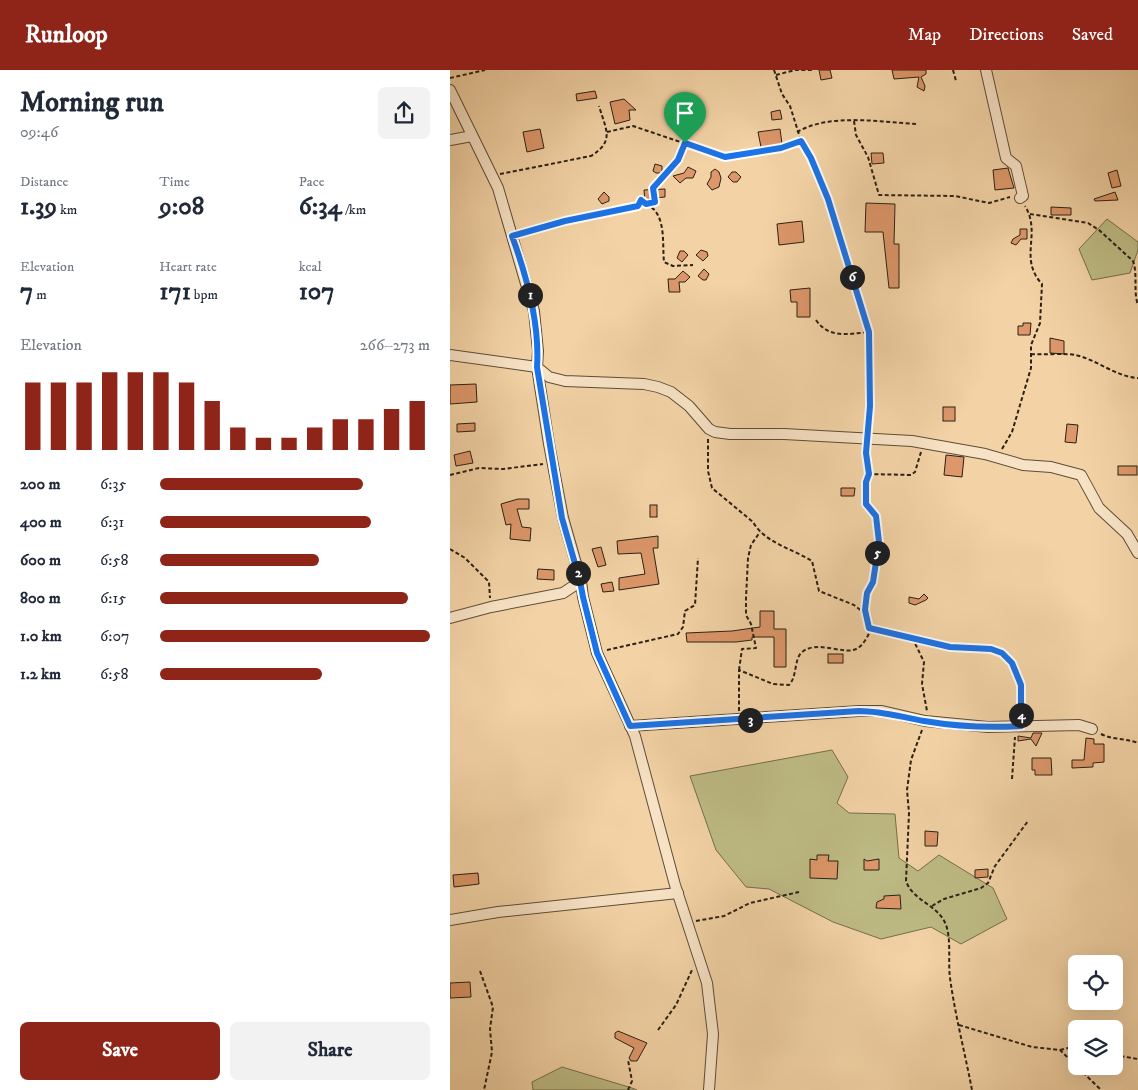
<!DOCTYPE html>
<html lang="en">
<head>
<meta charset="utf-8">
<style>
	body { margin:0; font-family:"IM FELL DW Pica",serif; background:#f2f2f3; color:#1f2937; height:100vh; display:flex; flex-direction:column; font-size:19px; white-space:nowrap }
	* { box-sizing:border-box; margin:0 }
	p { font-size:16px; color:#747a83 }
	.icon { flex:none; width:28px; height:28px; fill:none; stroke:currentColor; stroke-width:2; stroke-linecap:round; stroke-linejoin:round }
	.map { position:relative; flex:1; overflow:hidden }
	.side { display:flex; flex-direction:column; background:#fff; width:450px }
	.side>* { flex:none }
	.tools { position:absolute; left:618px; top:885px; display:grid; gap:10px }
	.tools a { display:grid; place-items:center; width:55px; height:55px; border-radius:8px; background:#fff; box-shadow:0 5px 20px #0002; font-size:25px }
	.pin { position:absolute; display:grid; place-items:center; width:42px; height:42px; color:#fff; margin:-51px -21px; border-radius:50% 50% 50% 0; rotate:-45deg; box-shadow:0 0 5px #0007 }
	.pin .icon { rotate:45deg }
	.km { position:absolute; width:25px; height:25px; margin:-12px; border-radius:50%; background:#222; color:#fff; font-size:14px; line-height:25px; text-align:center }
	.round { display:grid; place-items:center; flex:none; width:52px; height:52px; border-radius:8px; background:#f2f2f3 }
	.head { display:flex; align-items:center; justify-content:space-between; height:85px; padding:0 20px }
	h1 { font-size:28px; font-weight:700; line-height:38px }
	.metrics { display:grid; grid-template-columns:repeat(3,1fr); gap:8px; height:85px; padding:5px 20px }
	.metrics div { display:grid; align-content:center }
	.metrics b { font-size:25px; font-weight:700 }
	.metrics small { font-size:14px; font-weight:400 }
	.metrics p { font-size:14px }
	.chart { height:140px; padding:10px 20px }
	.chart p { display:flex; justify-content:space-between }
	.chart svg { width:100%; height:90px; margin-top:5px; stroke:#8f2418; stroke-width:6 }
	.button { display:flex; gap:10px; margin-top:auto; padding:10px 20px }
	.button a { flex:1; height:58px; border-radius:8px; background:#8f2418; color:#fff; font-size:20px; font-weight:700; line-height:58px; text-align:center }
	.button a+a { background:#f2f2f3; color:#1f2937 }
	ul { padding:0 20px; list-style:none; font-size:16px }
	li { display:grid; grid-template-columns:80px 60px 1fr; align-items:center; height:38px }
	li i { height:12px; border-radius:6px; background:#8f2418 }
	header { display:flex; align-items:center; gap:30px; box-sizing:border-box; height:70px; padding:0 25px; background:#8f2418; color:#fff }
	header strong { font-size:24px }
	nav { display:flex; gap:28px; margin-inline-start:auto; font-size:18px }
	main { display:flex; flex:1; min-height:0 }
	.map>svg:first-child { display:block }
</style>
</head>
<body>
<header>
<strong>Runloop</strong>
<nav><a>Map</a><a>Directions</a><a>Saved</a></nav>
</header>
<main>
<section class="side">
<div class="head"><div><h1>Morning run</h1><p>09:46</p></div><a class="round"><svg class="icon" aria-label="share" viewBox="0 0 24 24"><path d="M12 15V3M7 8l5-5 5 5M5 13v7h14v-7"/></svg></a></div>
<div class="metrics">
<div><p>Distance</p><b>1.39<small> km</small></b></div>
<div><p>Time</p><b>9:08</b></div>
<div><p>Pace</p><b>6:34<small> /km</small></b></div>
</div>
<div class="metrics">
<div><p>Elevation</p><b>7<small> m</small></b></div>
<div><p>Heart rate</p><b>171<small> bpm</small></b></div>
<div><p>kcal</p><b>107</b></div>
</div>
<div class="chart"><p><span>Elevation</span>266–273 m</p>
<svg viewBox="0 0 160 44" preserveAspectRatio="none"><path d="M5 44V11M15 44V11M25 44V11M35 44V6M45 44V6M55 44V6M65 44V11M75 44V20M85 44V33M95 44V38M105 44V38M115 44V33M125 44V29M135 44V29M145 44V24M155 44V20"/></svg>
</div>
<ul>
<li><b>200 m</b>6:35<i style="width:75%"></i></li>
<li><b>400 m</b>6:31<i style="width:78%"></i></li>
<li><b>600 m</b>6:58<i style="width:59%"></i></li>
<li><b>800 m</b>6:15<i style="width:92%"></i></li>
<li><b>1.0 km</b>6:07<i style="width:100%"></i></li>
<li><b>1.2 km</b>6:58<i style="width:60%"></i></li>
</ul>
<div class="button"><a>Save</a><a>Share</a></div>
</section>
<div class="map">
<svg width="688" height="1020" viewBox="0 0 688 1020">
	<rect width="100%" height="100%" fill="#f3d3a6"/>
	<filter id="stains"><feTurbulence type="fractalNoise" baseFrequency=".004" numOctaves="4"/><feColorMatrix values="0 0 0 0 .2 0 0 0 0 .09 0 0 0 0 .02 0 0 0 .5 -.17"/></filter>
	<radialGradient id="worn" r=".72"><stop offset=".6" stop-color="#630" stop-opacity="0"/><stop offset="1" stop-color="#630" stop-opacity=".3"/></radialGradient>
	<g fill="#bebb84" stroke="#746e4c">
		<polygon points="657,149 688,172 688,180 680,203 642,210 629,179"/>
		<polygon points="382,680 398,707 387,733 399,743 445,744 449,788 468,801 489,785 543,818 557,849 511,874 481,857 431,869 383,852 319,819 296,817 266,780 240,706"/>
		<polygon points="112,997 182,1018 187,1020 83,1020 82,1012"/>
	</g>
	<g fill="#dd976a" stroke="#2a2014">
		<polygon points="369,0 380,0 382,8 371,10"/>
		<polygon points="442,0 476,0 476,4 471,7 475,16 474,21 467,17 469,7 444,9"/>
		<polygon points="145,21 147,28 127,31 126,24"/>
		<polygon points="174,29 186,40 179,40 180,50 165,54 160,32"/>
		<polygon points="237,29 238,40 221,41 221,30"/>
		<polygon points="330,40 332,49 322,50 321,42"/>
		<polygon points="90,59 94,78 77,82 73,62"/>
		<polygon points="330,59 332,74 311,77 308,62"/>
		<polygon points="421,83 433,83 434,93 422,94"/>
		<polygon points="205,94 212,96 212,103 206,103 203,101"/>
		<polygon points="238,97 246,101 243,108 236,108 230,113 223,106 234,103"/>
		<polygon points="558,98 564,118 545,120 543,100"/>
		<polygon points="265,99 269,102 271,108 269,117 262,120 257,114 261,107 261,102"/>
		<polygon points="667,100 671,116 662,118 658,103"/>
		<polygon points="282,102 286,102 291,107 287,112 283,112 278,107"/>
		<polygon points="215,119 215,127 203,128 203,132 195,132 194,120"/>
		<polygon points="154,122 159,127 159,131 152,134 148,129"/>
		<polygon points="665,122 668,130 645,131 644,129"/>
		<polygon points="416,133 445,134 444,174 449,174 449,218 439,218 433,162 415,162"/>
		<polygon points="601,137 621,138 621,145 601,145"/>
		<polygon points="352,151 354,172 329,175 327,154"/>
		<polygon points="570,159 577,159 577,169 571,169 566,175 561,173 563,169 570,165"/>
		<polygon points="251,180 257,182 258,186 253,191 246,185"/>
		<polygon points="230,181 234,181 238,185 232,192 227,188"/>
		<polygon points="254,199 259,204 256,210 253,210 248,206"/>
		<polygon points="233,201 240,207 235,212 229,212 230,222 219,222 218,209 225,209"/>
		<polygon points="360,218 360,247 347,247 347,232 341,232 340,220"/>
		<polygon points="573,253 581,253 580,265 568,265 568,256 573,256"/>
		<polygon points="600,268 614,271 614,284 600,283"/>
		<polygon points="26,314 27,332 0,334 0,315"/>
		<rect x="493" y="337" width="12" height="14"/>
		<polygon points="25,353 25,361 7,362 7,354"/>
		<polygon points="617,354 628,355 626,373 615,372"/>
		<polygon points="20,381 23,393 6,396 4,385"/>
		<polygon points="496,385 514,387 512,407 494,405"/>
		<rect x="668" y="396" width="19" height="9"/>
		<polygon points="391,418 405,418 404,426 391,426"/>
		<polygon points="68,429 79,429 79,439 67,439 72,457 81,458 80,471 60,469 61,454 56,455 51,434"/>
		<rect x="200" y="435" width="7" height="12"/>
		<polygon points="208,466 208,478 203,478 209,514 169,520 169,508 195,504 191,483 168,484 167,471"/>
		<polygon points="151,477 156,495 148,497 142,479"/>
		<polygon points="88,499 104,500 104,510 87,509"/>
		<polygon points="162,512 164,521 153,522 151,514"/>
		<polygon points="474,524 478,528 476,530 465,535 459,533 459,527 469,529"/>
		<polygon points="310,541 324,541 324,559 336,559 336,597 324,597 324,567 302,567 302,570 286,572 237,572 236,563 282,561 310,557"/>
		<rect x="378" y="584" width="15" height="9"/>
		<polygon points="583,663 592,663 586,676 581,669 568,671 568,666 581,668"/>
		<polygon points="636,668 644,669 644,674 654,674 654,692 643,693 643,697 622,698 622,690 634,690"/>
		<polygon points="582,688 601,688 602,705 585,705 585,700 582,700"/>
		<polygon points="475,761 488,762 487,776 475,776"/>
		<polygon points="367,785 379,785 378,791 388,791 387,809 360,808 360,789 367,790"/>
		<polygon points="414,789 417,791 429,789 429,800 414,800"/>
		<polygon points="538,799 538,807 525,808 525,800"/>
		<polygon points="28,803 29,814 4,817 3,805"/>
		<polygon points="450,825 451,839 426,838 427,832 434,829 434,826"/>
		<polygon points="20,912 21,927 0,928 0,913"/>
		<polygon points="168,961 197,973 187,991 181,991 179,988 184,978 165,968 165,963"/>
	</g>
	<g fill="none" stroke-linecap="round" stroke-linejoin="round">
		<defs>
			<g id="street">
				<polyline points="536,0 556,88 566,96 573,126 570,128"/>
				<polyline points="0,20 48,118 79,224 84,241 88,281 87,297 99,374 113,448 131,511 133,527 147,583 185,666 225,815 257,913 263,964 259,1020"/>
				<polyline points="0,70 22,66"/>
				<polyline points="0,285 87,297 99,307 115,311 194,314 208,317 221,322 239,336 259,359 265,362 280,364 334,364 462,371 535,384 573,395 601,397 631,405 649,438 677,464 688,483"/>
				<polyline points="0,548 41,537 113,523 131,511"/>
				<polyline points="180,656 409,641 432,641 475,651 538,657 629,655 642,659"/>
				<polyline points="0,850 48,842 228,823"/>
			</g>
		</defs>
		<use href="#street" stroke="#5c4d38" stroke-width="12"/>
		<g stroke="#2a2014" stroke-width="2" stroke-dasharray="4 2.5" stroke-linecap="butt">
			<path d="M324 0 332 24 340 36 353 77 361 88 379 129 415 244C423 281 421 322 418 359"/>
			<polyline points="503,0 506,11"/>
			<polyline points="326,5 345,0 363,0"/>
			<polyline points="0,8 35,0"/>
			<polyline points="404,51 406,65 418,87 429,125 505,126 539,133 560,127"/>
			<polyline points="157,62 183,56 275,87 331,78 351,71"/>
			<path d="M347 62C380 43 430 52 466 54"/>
			<path d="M50 104 141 86C165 71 156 60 149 36"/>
			<path d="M196 134C217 143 212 173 214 192L223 196 243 195"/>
			<path d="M580 144 638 153 649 160 683 191C688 205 683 221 688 235"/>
			<polyline points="72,163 115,151 188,136 191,130 196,134 205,132 203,117 228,90 235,73 230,47"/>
			<path d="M366 250C379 269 398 264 419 262"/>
			<path d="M581 284C592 285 616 283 625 285 646 289 666 307 688 308"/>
			<path d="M258 369V401L262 418 303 452C315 473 343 479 362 491L369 521 404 535 414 543"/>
			<polyline points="416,379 419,404"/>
			<path d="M552 379 562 362 581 298V275L590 253 592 214C568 188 592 164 575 136"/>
			<path d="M471 382 465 402 461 405 419 404 416 412V434C420 441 427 445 428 454 431 468 428 498 423 512 418 526 407 548 421 559L463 569 474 592 472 614 477 641"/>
			<polyline points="0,405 29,398 53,399 93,394"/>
			<polyline points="0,479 15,488 39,512 40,528"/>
			<path d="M463 569C476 572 489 577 501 577 533 578 565 574 571 615 572 625 570 636 571 646"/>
			<polyline points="157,580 228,564 233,557 235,541 245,535 248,488"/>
			<polyline points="289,600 292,579 306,578 301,554 296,545 296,528 298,488 301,475 310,462"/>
			<path d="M289 641V600L323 614 339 615C347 607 344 591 351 583 367 568 395 587 408 578 414 574 418 566 421 559"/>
			<path d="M472 660 461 690 457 720 459 743 456 811C463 832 491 835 497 858 501 874 498 892 500 908 505 945 515 983 522 1020"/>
			<path d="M651 664C663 670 675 668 688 673"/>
			<polyline points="562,709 565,667"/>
			<polyline points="482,836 494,829 531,818 538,813 545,796 578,751"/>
			<polyline points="246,851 274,846 300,833 349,822"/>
			<polyline points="30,901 43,937 40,959 42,982 34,1020"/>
			<polyline points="509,955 582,977 610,980 651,1020"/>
			<polyline points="208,960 226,935 242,900"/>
			<polyline points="610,980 626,976"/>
			<polyline points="664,985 688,989"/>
			<polyline points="178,1020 182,1011 178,990"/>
		</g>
		<use href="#street" stroke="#f7e2c5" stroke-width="10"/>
	</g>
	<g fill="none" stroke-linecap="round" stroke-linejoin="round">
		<defs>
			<path id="route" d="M351 71 361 88 378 129 419 262 420 336 416 383 419 404 416 412V434L426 446 429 472 423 512 417 523 415 540 419 558 500 577 541 579 552 583 562 593 571 615V656C540 658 504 656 474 651 451 647 432 641 409 641L180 656 147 583 133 527 130 511 112 448 87 297C90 253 77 207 62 166L115 151 188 136 191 130 196 134 205 132 203 118 228 90 235 73 275 87 331 78Z"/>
		</defs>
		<use href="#route" stroke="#fff" stroke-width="10"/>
		<use href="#route" stroke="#1a73e8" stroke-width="6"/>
	</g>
	<rect width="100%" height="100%" filter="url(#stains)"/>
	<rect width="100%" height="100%" fill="url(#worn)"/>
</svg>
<div class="tools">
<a><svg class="icon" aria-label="locate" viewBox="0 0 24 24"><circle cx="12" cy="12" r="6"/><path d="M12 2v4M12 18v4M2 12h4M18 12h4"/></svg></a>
<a><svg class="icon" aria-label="layers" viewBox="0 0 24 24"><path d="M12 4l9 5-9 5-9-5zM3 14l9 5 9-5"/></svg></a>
</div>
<div class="pin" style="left:235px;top:73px;background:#1e9e55"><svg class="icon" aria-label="arrive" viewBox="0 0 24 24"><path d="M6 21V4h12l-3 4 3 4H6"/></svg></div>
<b class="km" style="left:80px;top:225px">1</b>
<b class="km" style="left:128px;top:503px">2</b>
<b class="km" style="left:300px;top:650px">3</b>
<b class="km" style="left:571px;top:645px">4</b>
<b class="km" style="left:427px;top:483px">5</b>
<b class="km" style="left:402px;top:207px">6</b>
</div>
</main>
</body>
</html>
